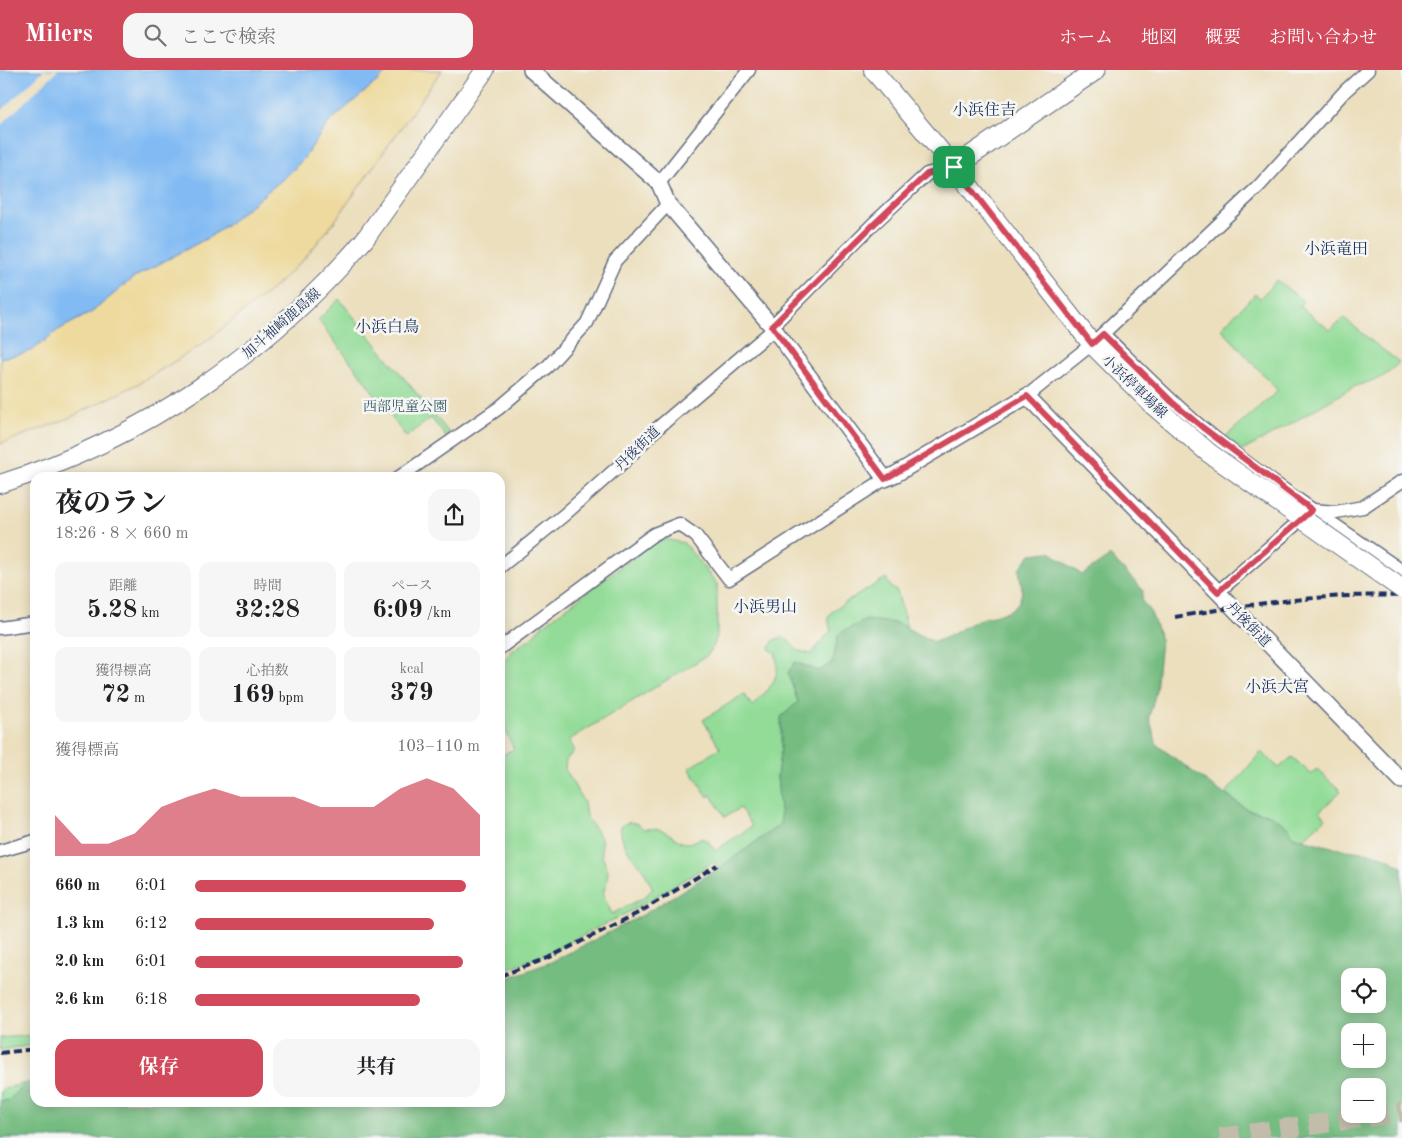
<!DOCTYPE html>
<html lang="ja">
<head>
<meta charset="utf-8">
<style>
	body { margin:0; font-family:"Old Standard TT","Noto Serif JP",serif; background:#f6f6f6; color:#202124; height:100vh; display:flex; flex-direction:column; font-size:19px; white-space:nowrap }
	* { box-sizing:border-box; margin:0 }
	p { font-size:16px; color:#757577 }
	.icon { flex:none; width:28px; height:28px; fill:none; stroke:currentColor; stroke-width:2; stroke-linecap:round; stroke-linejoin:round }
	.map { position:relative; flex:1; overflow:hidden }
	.drawer { position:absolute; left:30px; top:402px; width:475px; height:635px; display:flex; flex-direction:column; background:#fff; border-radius:15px; box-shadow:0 2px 12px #0003 }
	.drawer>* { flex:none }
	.tools { position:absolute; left:1341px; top:898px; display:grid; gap:10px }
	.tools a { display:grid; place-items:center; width:45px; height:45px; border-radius:10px; background:#fff; box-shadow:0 2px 12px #0003; font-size:25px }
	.pin { position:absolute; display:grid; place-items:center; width:42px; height:42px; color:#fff; margin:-21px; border-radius:10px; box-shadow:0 2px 8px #0006 }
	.round { display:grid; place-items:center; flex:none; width:52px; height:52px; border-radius:15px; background:#f6f6f6 }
	.summary { display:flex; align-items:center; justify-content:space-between; height:85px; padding:0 25px }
	h1 { font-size:28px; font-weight:700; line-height:38px }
	.metrics { display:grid; grid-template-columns:repeat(3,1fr); gap:8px; height:85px; padding:5px 25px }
	.metrics div { display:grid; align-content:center; border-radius:12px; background:#f6f6f6; text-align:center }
	.metrics b { font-size:25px; font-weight:700 }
	.metrics small { font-size:14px; font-weight:400 }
	.metrics p { font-size:14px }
	.chart { height:140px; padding:10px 25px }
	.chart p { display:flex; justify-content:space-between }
	.chart svg { width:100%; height:90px; margin-top:5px; fill:#d1495b; opacity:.7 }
	.cta { display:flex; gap:10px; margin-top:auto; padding:10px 25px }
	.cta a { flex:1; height:58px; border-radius:15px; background:#d1495b; color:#fff; font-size:20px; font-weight:700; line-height:58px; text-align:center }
	.cta a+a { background:#f6f6f6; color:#202124 }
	ul { padding:0 25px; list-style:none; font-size:16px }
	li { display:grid; grid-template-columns:80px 60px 1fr; align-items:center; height:38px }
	li i { height:12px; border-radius:6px; background:#d1495b }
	header { display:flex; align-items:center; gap:30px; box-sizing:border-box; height:70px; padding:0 25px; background:#d1495b; color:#fff }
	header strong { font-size:24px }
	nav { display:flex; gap:28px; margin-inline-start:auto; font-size:18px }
	.search { width:350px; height:45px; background:#f6f6f6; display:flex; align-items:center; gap:12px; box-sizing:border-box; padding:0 18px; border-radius:15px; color:#757577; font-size:19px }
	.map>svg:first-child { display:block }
</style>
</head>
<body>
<header>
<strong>Milers</strong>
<div class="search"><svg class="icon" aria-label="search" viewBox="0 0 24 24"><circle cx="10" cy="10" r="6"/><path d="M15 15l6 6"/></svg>ここで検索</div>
<nav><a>ホーム</a><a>地図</a><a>概要</a><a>お問い合わせ</a></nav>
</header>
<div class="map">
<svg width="1402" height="1068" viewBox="0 0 1402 1068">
	<rect width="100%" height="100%" fill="#f6f6f2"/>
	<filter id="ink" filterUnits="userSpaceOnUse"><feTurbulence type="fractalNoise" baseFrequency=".02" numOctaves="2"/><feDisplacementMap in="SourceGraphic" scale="10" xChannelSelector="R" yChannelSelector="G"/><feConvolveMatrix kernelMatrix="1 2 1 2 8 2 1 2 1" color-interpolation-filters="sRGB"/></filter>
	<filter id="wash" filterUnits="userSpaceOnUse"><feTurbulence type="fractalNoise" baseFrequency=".0096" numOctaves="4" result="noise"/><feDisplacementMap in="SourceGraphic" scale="20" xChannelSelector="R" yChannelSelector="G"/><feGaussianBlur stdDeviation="1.12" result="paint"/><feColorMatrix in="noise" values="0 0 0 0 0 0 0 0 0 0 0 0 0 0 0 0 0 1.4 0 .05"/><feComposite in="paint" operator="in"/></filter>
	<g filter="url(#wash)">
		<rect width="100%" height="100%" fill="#ecdfbe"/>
		<g fill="#92dc97" stroke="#56867a">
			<path d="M1277 210 1303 231 1299 236 1330 260 1344 248 1374 273 1399 292C1381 314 1371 308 1350 319 1314 339 1279 362 1242 381L1225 367 1278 321 1221 258 1255 224 1260 228Z"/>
			<polygon points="339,229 450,364 446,367 431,348 406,367 360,304 318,250"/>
			<path d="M659 468 684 473 717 514V565L714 575 708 585 569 670 574 681 566 690 565 699 584 733 586 746 601 768 602 786 608 801 607 811 603 824 612 844 643 828 653 819C650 813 647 807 644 801 634 787 619 775 621 756 631 750 636 752 644 759 648 759 653 758 657 759 676 762 679 782 700 768L707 770 715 781 752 756 740 738 725 747 711 725 708 727 689 698 720 678 703 650 744 624 752 636C769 619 783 608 775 582L769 579 774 570 782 567 790 571 796 580 811 584C819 576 823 568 831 561L828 548 833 540 886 508 891 518 897 521 907 558 897 553 838 564 833 592 819 601 795 592 788 603 798 632 781 678 777 706 782 754 719 798 714 792 638 837 547 884 500 901V686L514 679 500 651V597C505 594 505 588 509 584 518 574 532 571 538 559Z"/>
			<polygon points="1261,682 1279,698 1292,687 1311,704 1317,699 1341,721 1320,741 1326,748 1303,769 1292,766 1268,744 1248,740 1225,724"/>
			<polygon points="35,965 35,975 0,980 0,968"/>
			<polygon points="25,1013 9,1030 0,1032 1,1020"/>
		</g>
		<path fill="#75bc80" stroke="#48766f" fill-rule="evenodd" d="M1050 482 1082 505 1110 486 1143 520 1142 531 1151 543 1161 570 1156 621 1149 647 1157 675 1212 716 1248 740 1268 744 1289 757 1293 766C1310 771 1328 777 1346 780 1369 783 1383 782 1402 797V1068H0V1032L9 1030 25 1013 35 1012V1032H500V911L551 892 641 846 719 798 781 754 777 706 781 678V647L798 632 788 603 795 592 819 601 833 592 838 564 866 550 897 553 934 572C950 567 961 558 976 551 989 545 1008 546 1018 533 1025 523 1020 510 1019 499L1031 484ZM1350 906H1378V934H1350ZM1350 961H1378V989H1350ZM1350 1016H1378V1044H1350Z"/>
		<polygon fill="#eeda9e" stroke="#84847e" points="389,0 442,0 332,155 304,189 272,219 203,274 138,314 67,349 0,374 0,288 12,286 39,275 58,260 92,242 133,208 211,166 229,153 289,104 304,87 329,52 381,8"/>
		<polygon fill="#82bbf3" stroke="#4e75a8" points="0,0 389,0 381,8 329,52 304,88 289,104 229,153 211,166 133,208 92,242 58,260 33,280 25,283 0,288"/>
		<polygon fill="#ecdfbe" points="44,0 58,0 0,56 0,42"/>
	</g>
	<g filter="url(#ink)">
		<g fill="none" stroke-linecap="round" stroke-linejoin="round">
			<polyline stroke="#c2bcab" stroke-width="20" stroke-dasharray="20 10" stroke-linecap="butt" points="1220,1068 1402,1042"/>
			<defs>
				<g id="minor">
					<polyline points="659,113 749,0"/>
					<polyline points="772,256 872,155 927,104 954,97"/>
					<path d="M1103 264C1135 295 1166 327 1200 356 1264 409 1334 454 1402 501"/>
					<polyline points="1027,326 1092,274 1259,116 1345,21 1368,0"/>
					<polyline points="398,408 499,338 548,296 587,253 615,191 668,134"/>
					<polyline points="500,497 564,445 627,389 653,362 774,259"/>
					<polyline points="1218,522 1312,440 1336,442 1363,437 1402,411"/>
					<polyline points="0,558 35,553"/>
					<polyline points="500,578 654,464 679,454 696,466 729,509 885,409"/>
					<polyline points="0,781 35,771"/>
				</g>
				<polyline id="tertiary" points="531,0 659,113 668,134 774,259 885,409 896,404 1027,326 1402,711"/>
				<g id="secondary">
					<polyline points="873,0 954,97"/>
					<path d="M0 414C143 369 268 283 365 169L485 0"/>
				</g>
				<polyline id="primary" points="1096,0 954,97 1092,274 1153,335"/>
			</defs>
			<use href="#minor" stroke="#646d80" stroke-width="15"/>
			<use href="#tertiary" stroke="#646d80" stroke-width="18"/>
			<use href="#secondary" stroke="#646d80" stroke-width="20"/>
			<use href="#primary" stroke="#646d80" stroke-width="21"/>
			<use href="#minor" stroke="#fff" stroke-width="12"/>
			<use href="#tertiary" stroke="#fff" stroke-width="15"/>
			<use href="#secondary" stroke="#fff" stroke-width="18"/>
			<use href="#primary" stroke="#fff" stroke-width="19"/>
			<g stroke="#1b2f5e" stroke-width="4" stroke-dasharray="8 4" stroke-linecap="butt">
				<path d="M1175 547C1250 534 1326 523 1402 526"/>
				<polyline points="500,906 548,888 640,842 717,795"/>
				<polyline points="0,983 35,979"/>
			</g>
			<defs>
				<polyline id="primary-bridge" points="1153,335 1209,383 1402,519"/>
			</defs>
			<use href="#primary-bridge" stroke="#646d80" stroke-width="21" stroke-linecap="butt"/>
			<use href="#primary-bridge" stroke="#fff" stroke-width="19"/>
		</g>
	</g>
	<g fill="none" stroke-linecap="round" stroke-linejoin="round" filter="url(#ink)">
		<defs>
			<polygon id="route" points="954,97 1092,274 1103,264 1172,332 1202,357 1312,440 1218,522 1027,326 885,409 772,256 872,156 927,104"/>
		</defs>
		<use href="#route" stroke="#fff" stroke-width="10"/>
		<use href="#route" stroke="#d1495b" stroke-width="6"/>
	</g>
	<g text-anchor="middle" stroke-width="5" stroke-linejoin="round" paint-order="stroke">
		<g font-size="14" fill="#1b2f5e" stroke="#f6f6f2">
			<text transform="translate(281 253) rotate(-41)" y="5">加斗袖崎鹿島線</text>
			<text transform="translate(1135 316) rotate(44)" y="5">小浜停車場線</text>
			<text transform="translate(637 378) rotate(-44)" y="5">丹後街道</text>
			<text transform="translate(1249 554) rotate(46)" y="5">丹後街道</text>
		</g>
		<g font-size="14" fill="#395a6c" stroke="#f6f6f2">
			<text x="405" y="341">西部児童公園</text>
		</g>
		<g font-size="16" fill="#1b2f5e" stroke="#f6f6f2">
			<text x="984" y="45">小浜住吉</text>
			<text x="1336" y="184">小浜竜田</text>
			<text x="387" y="262">小浜白鳥</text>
			<text x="765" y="542">小浜男山</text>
			<text x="1277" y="622">小浜大宮</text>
		</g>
	</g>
</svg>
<div class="tools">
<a><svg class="icon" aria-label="locate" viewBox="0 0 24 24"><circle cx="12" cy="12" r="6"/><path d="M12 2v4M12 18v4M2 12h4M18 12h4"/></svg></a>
<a>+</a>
<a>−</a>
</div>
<div class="pin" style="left:954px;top:97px;background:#1e9e55"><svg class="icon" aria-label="arrive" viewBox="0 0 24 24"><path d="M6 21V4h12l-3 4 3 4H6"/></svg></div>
<section class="drawer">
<div class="summary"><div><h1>夜のラン</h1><p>18:26 · 8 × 660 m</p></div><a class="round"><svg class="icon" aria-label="share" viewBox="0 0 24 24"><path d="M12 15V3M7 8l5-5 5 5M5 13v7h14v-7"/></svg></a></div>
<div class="metrics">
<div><p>距離</p><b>5.28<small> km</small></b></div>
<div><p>時間</p><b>32:28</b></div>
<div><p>ペース</p><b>6:09<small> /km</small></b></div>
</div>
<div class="metrics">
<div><p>獲得標高</p><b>72<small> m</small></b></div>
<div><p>心拍数</p><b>169<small> bpm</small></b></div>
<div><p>kcal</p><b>379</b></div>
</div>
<div class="chart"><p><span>獲得標高</span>103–110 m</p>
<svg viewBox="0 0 160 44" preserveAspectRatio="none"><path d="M0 44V24L10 38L20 38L30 33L40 20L50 15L60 11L70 15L80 15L90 15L100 20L110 20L120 20L130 11L140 6L150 11L160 24V44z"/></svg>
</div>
<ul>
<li><b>660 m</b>6:01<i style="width:95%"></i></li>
<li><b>1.3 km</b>6:12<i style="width:84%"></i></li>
<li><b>2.0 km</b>6:01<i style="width:94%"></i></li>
<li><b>2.6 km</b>6:18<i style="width:79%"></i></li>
</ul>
<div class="cta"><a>保存</a><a>共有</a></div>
</section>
</div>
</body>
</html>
